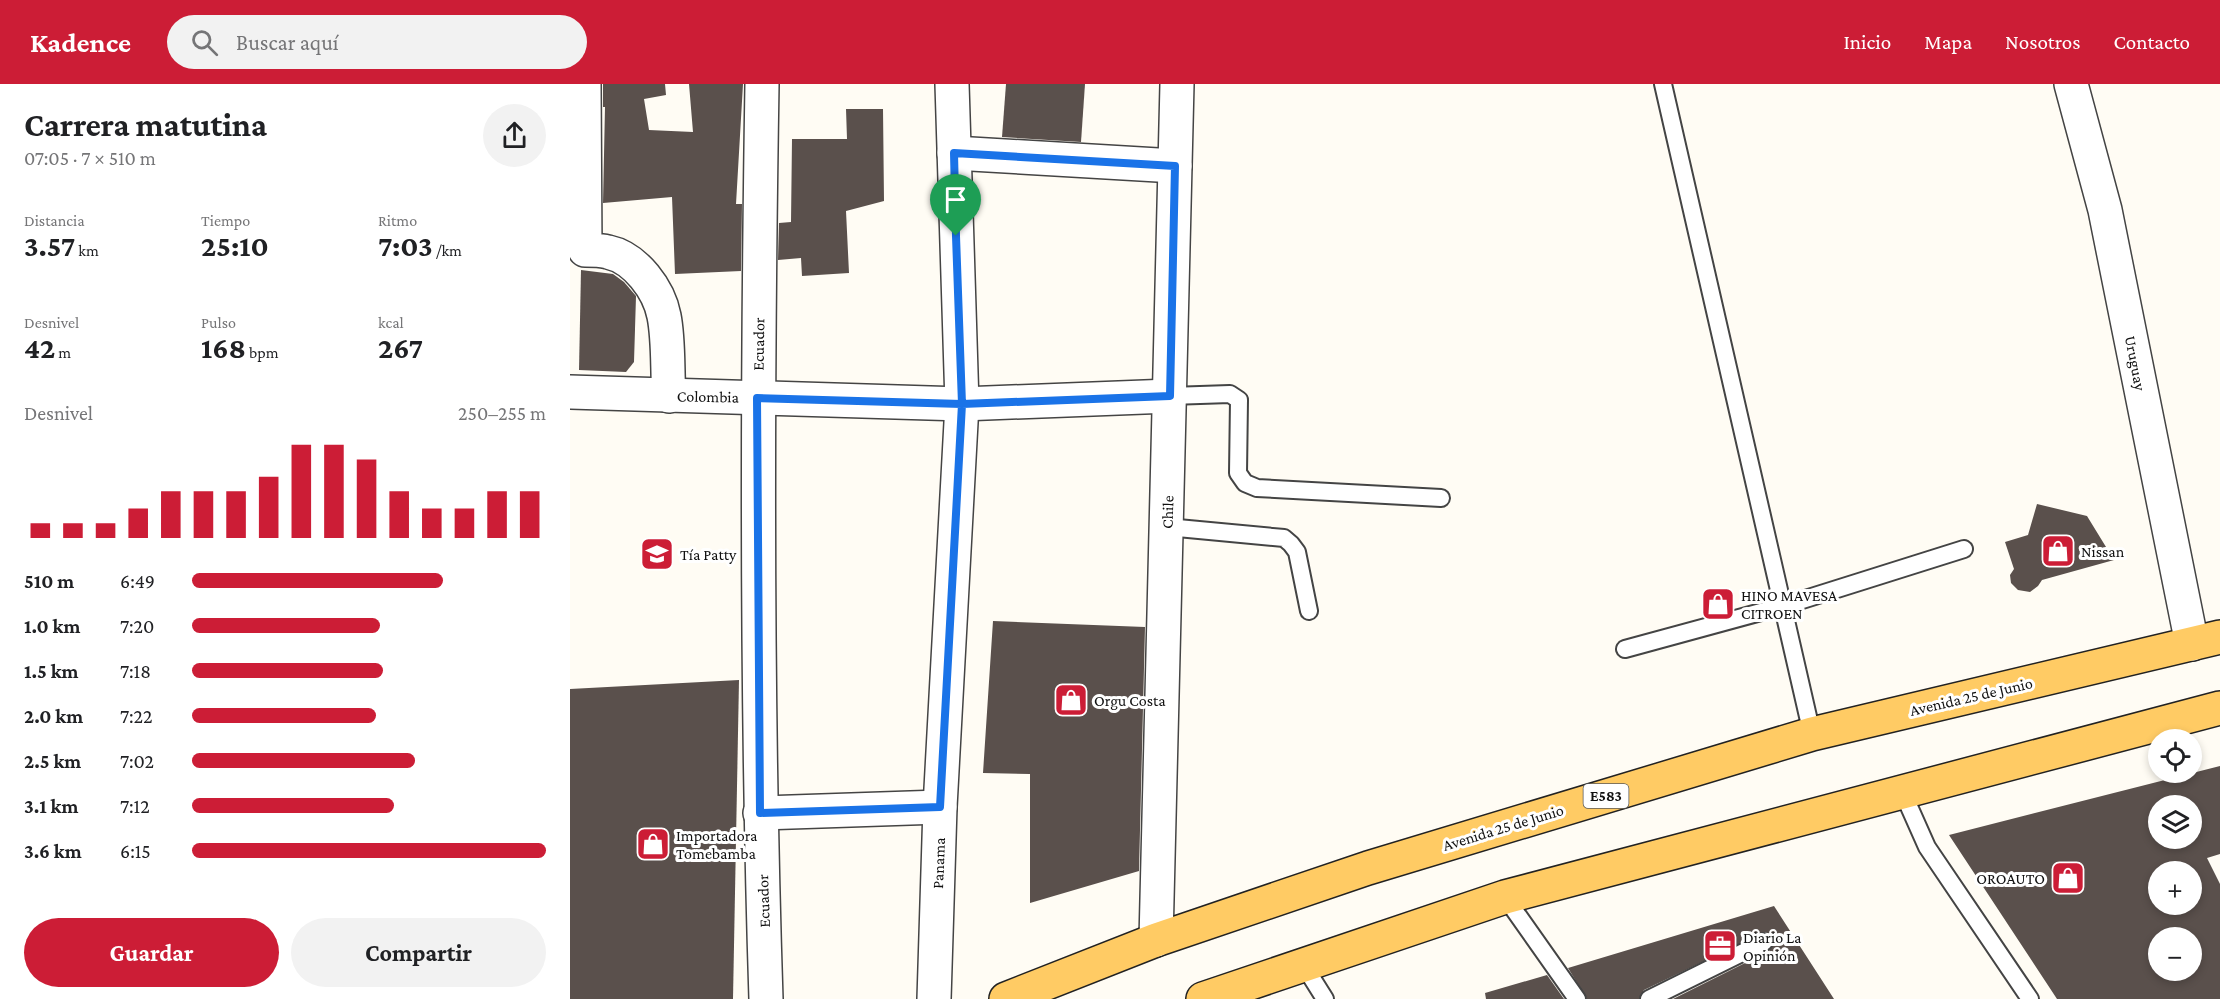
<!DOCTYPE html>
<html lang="es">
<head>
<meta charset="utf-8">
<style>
	body { margin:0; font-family:"Crimson Pro",serif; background:#f2f2f2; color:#202124; height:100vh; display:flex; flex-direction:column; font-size:22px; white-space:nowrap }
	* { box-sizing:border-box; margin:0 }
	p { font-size:20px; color:#757577 }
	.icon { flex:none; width:33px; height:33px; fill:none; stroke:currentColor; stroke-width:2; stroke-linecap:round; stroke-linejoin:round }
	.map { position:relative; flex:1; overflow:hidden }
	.drawer { display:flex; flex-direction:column; background:#fff; width:570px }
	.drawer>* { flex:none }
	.buttons { position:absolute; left:1578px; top:645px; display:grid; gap:12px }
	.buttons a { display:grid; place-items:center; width:54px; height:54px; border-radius:50%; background:#fff; box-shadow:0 3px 9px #0003; font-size:30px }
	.pin { position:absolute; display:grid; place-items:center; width:51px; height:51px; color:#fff; margin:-62px -26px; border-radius:50% 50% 50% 0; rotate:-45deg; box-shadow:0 0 6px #0007 }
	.pin .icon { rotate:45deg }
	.round { display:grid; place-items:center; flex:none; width:63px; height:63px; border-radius:32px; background:#f2f2f2 }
	.headline { display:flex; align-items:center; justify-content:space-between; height:102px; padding:0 24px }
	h1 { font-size:33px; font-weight:700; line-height:45px }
	.metrics { display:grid; grid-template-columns:repeat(3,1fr); gap:9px; height:102px; padding:6px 24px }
	.metrics div { display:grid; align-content:center }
	.metrics b { font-size:30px; font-weight:700 }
	.metrics small { font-size:16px; font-weight:400 }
	.metrics p { font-size:16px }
	.chart { height:168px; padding:12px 24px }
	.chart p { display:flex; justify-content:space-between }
	.chart svg { width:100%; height:108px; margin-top:6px; stroke:#cc1d36; stroke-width:6 }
	.action { display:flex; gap:12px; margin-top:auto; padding:12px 24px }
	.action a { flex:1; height:69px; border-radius:36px; background:#cc1d36; color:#fff; font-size:24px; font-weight:700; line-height:69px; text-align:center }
	.action a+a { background:#f2f2f2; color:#202124 }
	ul { padding:0 24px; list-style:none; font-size:20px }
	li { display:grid; grid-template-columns:96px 72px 1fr; align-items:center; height:45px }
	li i { height:15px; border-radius:8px; background:#cc1d36 }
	header { display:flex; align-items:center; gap:36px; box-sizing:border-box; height:84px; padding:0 30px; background:#cc1d36; color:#fff }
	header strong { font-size:28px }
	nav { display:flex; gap:33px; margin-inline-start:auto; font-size:21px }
	.search { width:420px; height:54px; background:#f2f2f2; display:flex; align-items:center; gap:15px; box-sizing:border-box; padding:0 21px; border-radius:33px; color:#757577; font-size:22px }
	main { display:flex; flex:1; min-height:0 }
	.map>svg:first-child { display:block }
</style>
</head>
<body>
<header>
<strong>Kadence</strong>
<div class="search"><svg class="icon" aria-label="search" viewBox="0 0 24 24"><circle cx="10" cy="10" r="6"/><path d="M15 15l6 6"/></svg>Buscar aquí</div>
<nav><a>Inicio</a><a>Mapa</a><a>Nosotros</a><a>Contacto</a></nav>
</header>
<main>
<section class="drawer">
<div class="headline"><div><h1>Carrera matutina</h1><p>07:05 · 7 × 510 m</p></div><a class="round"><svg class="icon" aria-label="share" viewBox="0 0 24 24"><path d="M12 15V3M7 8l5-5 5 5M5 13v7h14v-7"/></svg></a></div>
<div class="metrics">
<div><p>Distancia</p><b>3.57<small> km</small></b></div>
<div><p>Tiempo</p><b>25:10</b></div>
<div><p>Ritmo</p><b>7:03<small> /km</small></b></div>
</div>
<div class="metrics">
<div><p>Desnivel</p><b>42<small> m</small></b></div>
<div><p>Pulso</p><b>168<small> bpm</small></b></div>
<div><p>kcal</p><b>267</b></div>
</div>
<div class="chart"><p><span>Desnivel</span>250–255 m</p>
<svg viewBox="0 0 160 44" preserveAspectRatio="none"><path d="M5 44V38M15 44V38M25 44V38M35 44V32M45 44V25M55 44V25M65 44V25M75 44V19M85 44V6M95 44V6M105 44V12M115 44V25M125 44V32M135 44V32M145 44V25M155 44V25"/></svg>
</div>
<ul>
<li><b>510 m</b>6:49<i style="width:71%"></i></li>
<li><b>1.0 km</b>7:20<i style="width:53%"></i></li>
<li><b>1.5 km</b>7:18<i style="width:54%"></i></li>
<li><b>2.0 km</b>7:22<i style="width:52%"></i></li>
<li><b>2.5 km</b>7:02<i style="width:63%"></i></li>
<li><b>3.1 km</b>7:12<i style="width:57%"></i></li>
<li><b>3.6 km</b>6:15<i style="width:100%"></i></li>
</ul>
<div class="action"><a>Guardar</a><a>Compartir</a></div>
</section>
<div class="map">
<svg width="1650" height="915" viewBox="0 0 1650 915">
	<rect width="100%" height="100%" fill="#fffcf4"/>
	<g fill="#5a504c" fill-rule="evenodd">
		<polygon points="33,0 95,0 96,11 74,15 79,46 123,48 119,0 173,0 166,120 172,120 171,187 105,190 102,113 33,119 35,23 33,23"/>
		<polygon points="436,0 515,0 511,58 432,53"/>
		<polygon points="276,25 313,25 314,117 276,127 279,189 232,192 231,174 208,176 209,139 221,138 222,55 277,55"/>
		<polygon points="11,186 43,190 54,198 66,212 64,278 56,288 9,286"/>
		<polygon points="1467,420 1517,432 1544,476 1472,496 1468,502 1460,508 1448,506 1441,499 1440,491 1444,485 1435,458 1458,451"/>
		<polygon points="423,537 575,543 569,787 460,819 460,690 413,689"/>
		<polygon points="169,596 163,915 0,915 0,605"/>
		<path d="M1650 682V770L1637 774 1650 800V915H1487L1379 751ZM1588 722H1622V754H1588ZM1588 788H1622V820H1588ZM1588 854H1622V886H1588Z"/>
		<polygon points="1204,822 1264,915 1103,915 1199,867 1204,858 1200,850 1195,848 1074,906 1069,915 1017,915 998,884"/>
		<polygon points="977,891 994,915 916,915 915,909"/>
	</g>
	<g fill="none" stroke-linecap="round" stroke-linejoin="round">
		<defs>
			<g id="service">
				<polyline points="1093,0 1242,650"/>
				<polyline points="600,312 660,310 669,316 668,389 675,399 687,404 871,414"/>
				<polyline points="597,443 714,454 721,460 727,468 739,527"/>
				<polyline points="1055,565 1213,522 1394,465"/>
				<polyline points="1333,709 1357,763 1460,915"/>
				<polyline points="935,813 1007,915"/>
				<polyline points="733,880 755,915"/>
				<polyline points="1079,915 1194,858"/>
			</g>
			<g id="minor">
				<path d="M14 0 15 166C23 166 31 166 38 168 66 174 89 206 94 232 99 257 97 286 99 312"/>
				<path d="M192 0C187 305 186 610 196 915"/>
				<polyline points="1501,0 1535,126 1622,560"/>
				<polyline points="384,69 605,82"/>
				<polyline points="0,308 392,320 600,312"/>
				<polyline points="190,729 370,723"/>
				<polyline points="586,856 607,0"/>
				<polyline points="364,915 370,723 392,320 382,0"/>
			</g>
			<g id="primary">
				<polyline points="436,915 586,856 798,784 1242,650 1650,553"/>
				<polyline points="633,915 935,813 1650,624"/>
			</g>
		</defs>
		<use href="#service" stroke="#444" stroke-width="20"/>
		<use href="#minor" stroke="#444" stroke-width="36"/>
		<use href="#primary" stroke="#222" stroke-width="36"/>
		<use href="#service" stroke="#fff" stroke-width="16"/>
		<use href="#minor" stroke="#fff" stroke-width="33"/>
		<use href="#primary" stroke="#ffcb64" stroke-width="33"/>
	</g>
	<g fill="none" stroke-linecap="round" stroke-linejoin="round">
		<defs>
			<polyline id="route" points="386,152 392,320 187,314 190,729 370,723 392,320 600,312 605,82 384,69 386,152"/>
		</defs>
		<use href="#route" stroke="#fff" stroke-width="12"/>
		<use href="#route" stroke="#1a73e8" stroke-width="8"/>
	</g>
	<defs>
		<symbol id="shop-square" viewBox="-11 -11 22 22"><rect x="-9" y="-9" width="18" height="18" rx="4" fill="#cc1d36" stroke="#fff"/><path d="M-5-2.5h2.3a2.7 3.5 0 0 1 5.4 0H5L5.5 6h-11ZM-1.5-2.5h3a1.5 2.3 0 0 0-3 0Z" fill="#fff"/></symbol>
		<symbol id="school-square" viewBox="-11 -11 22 22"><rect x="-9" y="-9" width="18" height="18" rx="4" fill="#cc1d36" stroke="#fff"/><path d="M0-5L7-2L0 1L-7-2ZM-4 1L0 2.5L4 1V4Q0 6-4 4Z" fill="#fff"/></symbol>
		<symbol id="office-square" viewBox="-11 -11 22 22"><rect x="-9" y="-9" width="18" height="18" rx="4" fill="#cc1d36" stroke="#fff"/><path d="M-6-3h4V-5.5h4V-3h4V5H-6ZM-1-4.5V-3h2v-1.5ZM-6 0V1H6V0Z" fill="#fff"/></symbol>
	</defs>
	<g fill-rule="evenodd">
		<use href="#shop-square" x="1469" y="448" width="38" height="38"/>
		<use href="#school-square" x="68" y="451" width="38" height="38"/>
		<use href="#shop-square" x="1129" y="501" width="38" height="38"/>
		<use href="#shop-square" x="482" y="597" width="38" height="38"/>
		<use href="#shop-square" x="64" y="741" width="38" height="38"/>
		<use href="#shop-square" x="1479" y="775" width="38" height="38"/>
		<use href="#office-square" x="1131" y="843" width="38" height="38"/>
	</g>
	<g text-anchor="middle" stroke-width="6" stroke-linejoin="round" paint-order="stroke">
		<rect fill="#fff" stroke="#585858" stroke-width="1.5" x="1013.5" y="700" width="45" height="24" rx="4.5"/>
		<g font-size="15" font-weight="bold" fill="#111">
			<text x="1036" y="717">E583</text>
		</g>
		<g font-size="16" fill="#111" stroke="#fff">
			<text transform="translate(188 260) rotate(-89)" y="6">Ecuador</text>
			<text transform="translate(1566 279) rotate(79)" y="6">Uruguay</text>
			<text transform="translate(138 312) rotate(1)" y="6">Colombia</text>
			<text transform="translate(597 428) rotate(-88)" y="6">Chile</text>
			<text transform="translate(1401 612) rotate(-13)" y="6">Avenida 25 de Junio</text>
			<text transform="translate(933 743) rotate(-17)" y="6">Avenida 25 de Junio</text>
			<text transform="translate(368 779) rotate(-88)" y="6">Panama</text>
			<text transform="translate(193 817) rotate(-92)" y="6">Ecuador</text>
		</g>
		<g font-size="16" fill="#111" stroke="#fff" text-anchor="start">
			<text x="1511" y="473">Nissan</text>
			<text x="110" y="476">Tía Patty</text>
			<text x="1171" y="517">HINO MAVESA<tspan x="1171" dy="18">CITROEN</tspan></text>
			<text x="524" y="622">Orgu Costa</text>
			<text x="106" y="757">Importadora<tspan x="106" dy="18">Tomebamba</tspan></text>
			<text x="1475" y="800" text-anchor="end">OROAUTO</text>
			<text x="1173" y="859">Diario La<tspan x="1173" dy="18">Opinión</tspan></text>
		</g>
	</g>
</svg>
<div class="buttons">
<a><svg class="icon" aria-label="locate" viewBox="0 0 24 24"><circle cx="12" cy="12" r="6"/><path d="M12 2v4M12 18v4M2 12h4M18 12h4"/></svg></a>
<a><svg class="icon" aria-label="layers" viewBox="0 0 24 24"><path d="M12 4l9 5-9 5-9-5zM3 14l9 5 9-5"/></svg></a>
<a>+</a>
<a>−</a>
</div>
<div class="pin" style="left:386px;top:152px;background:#1e9e55"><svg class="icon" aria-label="arrive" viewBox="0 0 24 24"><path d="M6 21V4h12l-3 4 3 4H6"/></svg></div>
</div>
</main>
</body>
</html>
